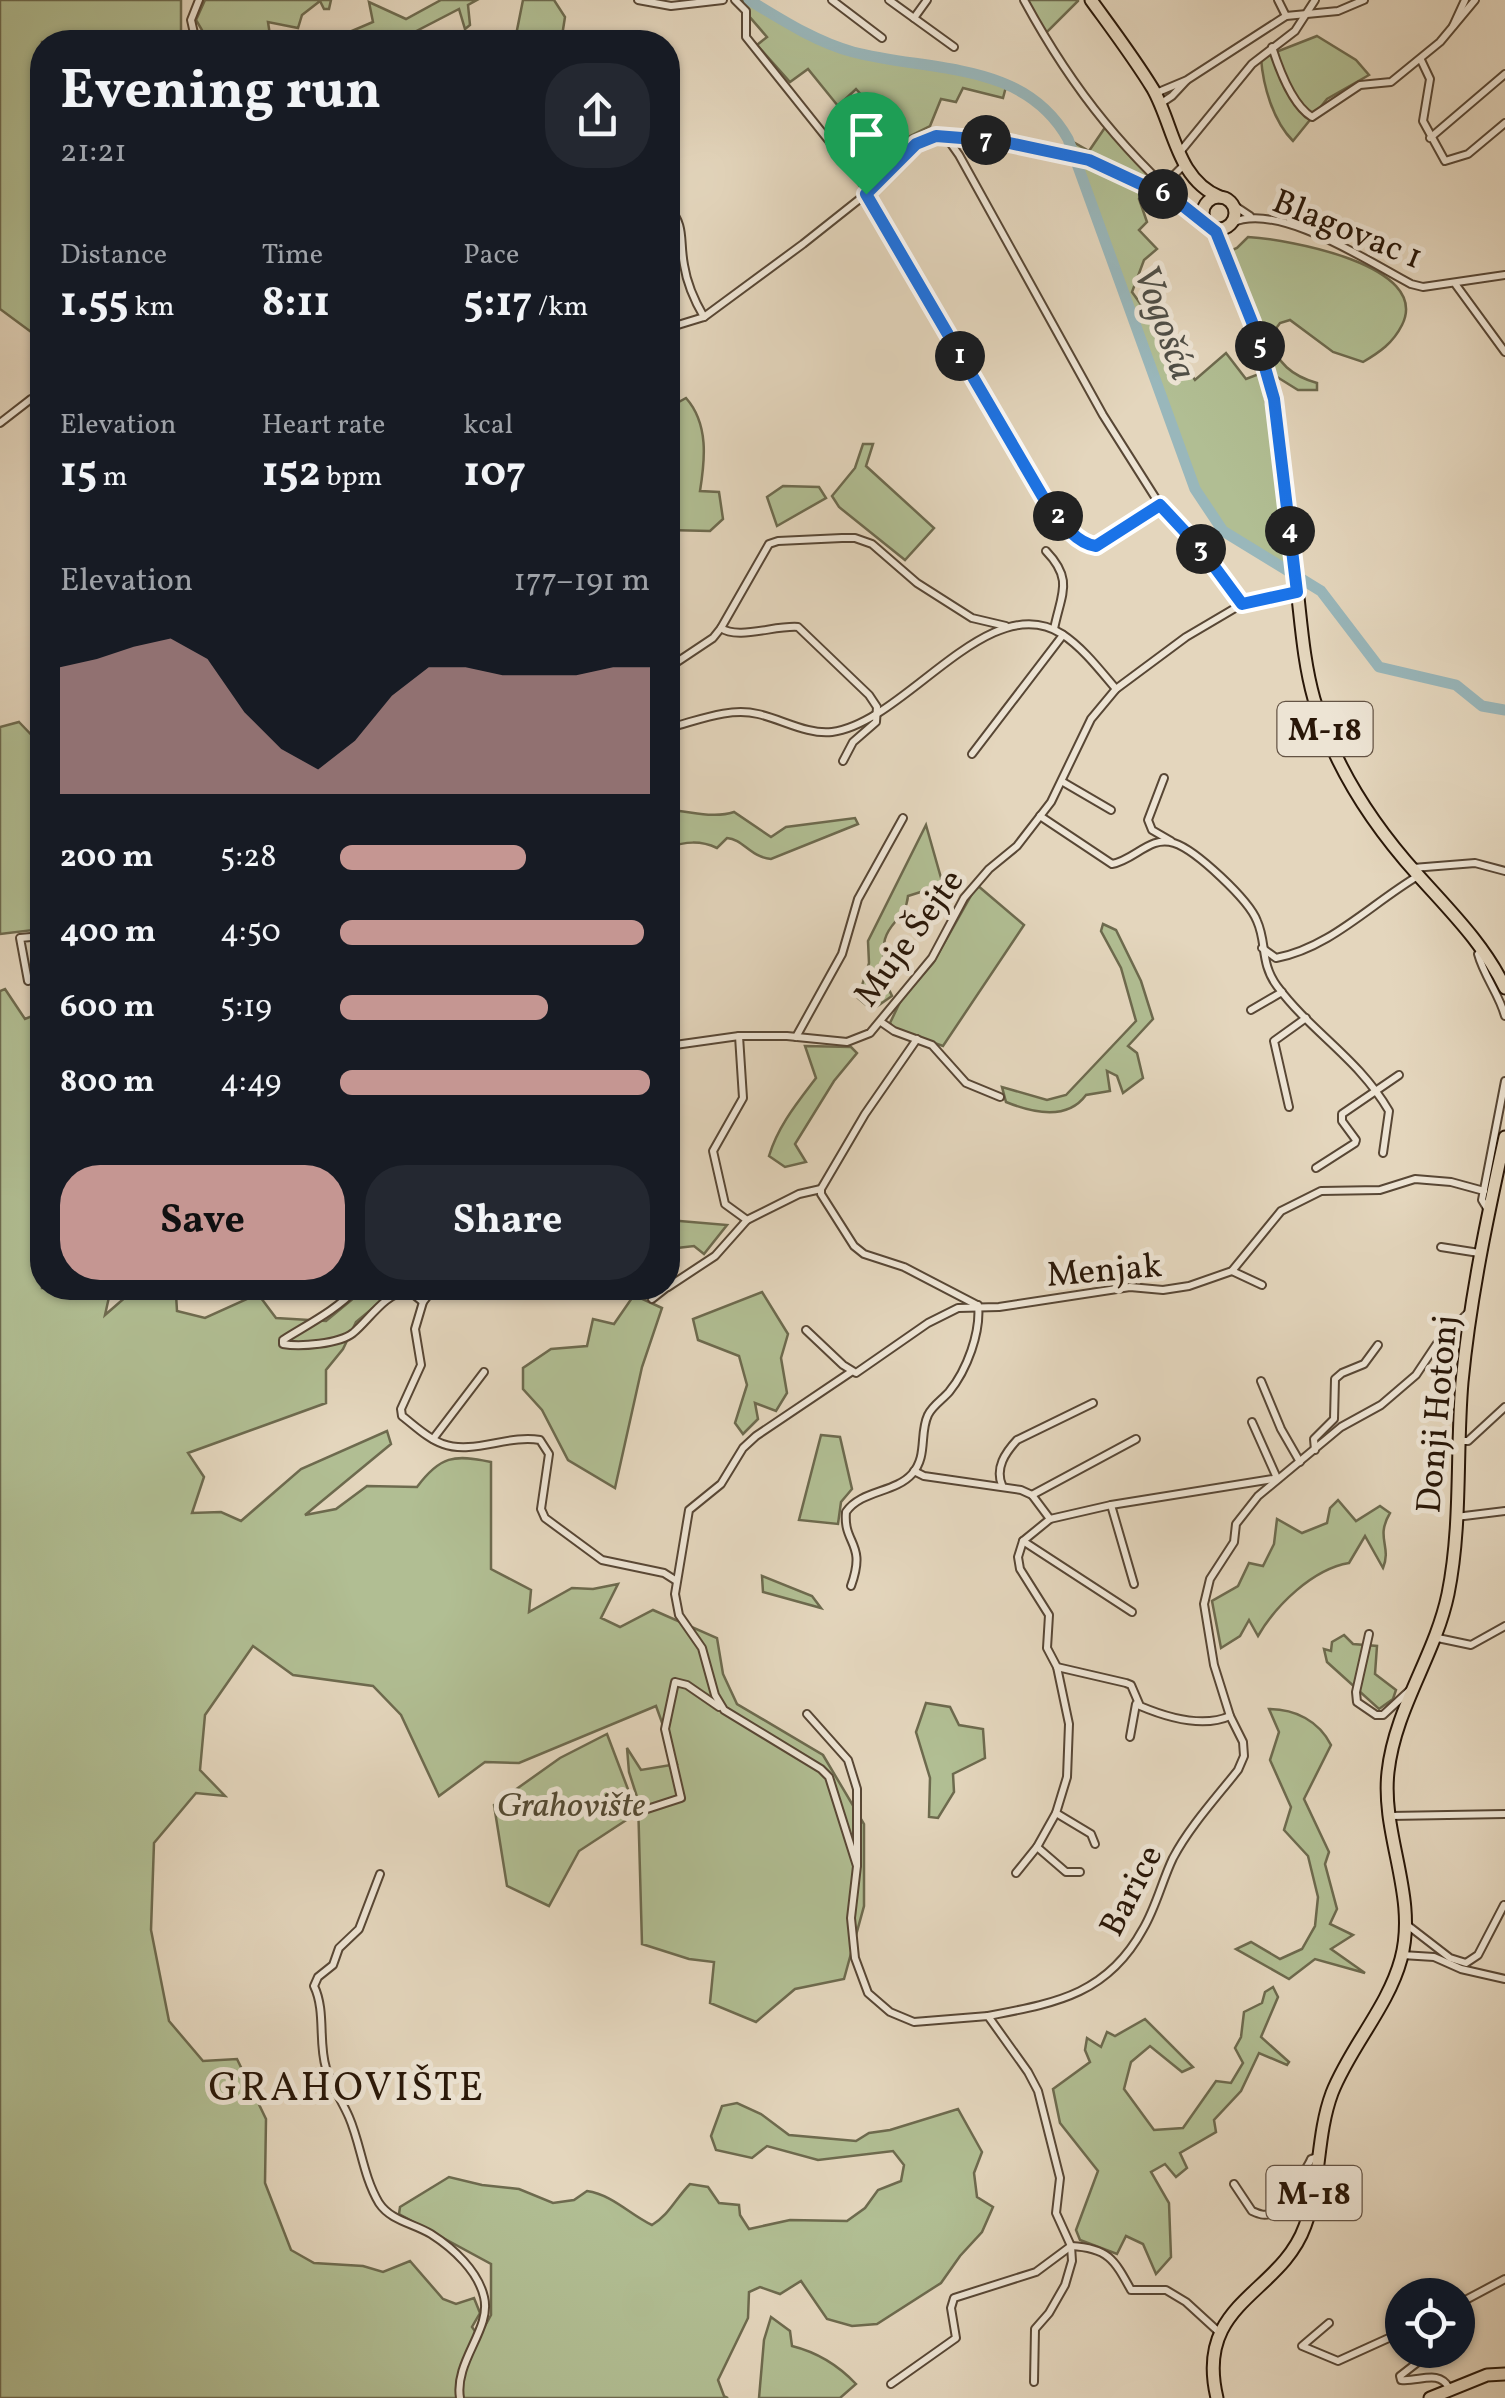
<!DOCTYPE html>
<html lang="en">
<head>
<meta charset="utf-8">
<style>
	body { margin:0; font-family:Vollkorn,serif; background:#242831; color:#f1f3f6; height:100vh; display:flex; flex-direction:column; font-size:38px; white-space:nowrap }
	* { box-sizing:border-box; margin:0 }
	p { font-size:32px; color:#9ea1a6 }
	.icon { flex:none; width:55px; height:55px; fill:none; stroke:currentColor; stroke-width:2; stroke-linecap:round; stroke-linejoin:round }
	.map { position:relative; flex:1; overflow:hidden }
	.sheet { position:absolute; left:30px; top:30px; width:650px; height:1270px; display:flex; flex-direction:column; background:#171b24; border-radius:40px; box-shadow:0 2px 8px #0004 }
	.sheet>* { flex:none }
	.buttons { position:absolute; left:1385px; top:2278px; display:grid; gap:20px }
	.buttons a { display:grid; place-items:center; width:90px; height:90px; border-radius:50%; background:#171b24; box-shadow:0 2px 8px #0004; font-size:50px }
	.pin { position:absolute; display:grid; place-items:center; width:85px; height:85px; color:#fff; margin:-102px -42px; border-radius:50% 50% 50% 0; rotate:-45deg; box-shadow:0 0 10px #0007 }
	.pin .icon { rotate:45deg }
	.km { position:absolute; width:50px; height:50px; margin:-25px; border-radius:50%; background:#222; color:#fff; font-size:28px; line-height:50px; text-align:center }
	.round { display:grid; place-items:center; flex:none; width:105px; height:105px; border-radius:40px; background:#242831 }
	.head { display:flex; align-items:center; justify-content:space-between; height:170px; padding:0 30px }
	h1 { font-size:55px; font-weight:700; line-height:75px }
	.figures { display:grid; grid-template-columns:repeat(3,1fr); gap:15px; height:170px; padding:10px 30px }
	.figures div { display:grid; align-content:center }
	.figures b { font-size:42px; font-weight:700 }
	.figures small { font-size:28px; font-weight:400 }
	.figures p { font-size:28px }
	.chart { height:280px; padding:20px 30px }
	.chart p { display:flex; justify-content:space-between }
	.chart svg { width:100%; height:180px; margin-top:10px; fill:#c59692; opacity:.7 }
	.primary-button { display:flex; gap:20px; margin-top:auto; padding:20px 30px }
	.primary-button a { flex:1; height:115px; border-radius:40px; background:#c59692; color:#111; font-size:40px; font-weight:700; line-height:115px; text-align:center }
	.primary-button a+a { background:#242831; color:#f1f3f6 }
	ul { padding:0 30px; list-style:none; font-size:32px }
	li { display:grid; grid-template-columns:160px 120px 1fr; align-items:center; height:75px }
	li i { height:25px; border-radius:12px; background:#c59692 }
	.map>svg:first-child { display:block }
</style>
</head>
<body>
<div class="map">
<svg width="1505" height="2398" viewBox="0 0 1505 2398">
	<rect width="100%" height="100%" fill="#e4d6bd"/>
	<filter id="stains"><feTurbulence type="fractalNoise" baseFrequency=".002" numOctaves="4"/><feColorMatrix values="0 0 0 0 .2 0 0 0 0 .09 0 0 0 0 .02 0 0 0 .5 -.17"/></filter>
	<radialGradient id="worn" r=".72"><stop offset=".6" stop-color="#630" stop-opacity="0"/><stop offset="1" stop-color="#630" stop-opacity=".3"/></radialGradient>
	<g fill="#b1be93" stroke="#6d6a4e" stroke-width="2.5">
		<polygon points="0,0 181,0 181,31 177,42 42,42 42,340 0,309"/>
		<polygon points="205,0 331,0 329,9 324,9 320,1 302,15 298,28 268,22 271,42 202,42 202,30 196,20"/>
		<polygon points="441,0 477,0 468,5 470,25 465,29 459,9 407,36 427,42 326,42 373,22 369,2 406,19"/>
		<polygon points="523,0 554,0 565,17 562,36 572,42 497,42 516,35"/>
		<path d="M735 0C769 0 800 34 832 45 889 65 952 61 1007 83L1003 98 963 88 956 102 941 99 930 126 902 140 856 89 838 106 808 69 790 82 757 45 767 37Z"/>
		<polygon points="1024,0 1078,0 1078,1 1043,36"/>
		<path d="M1317 36 1356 60 1369 75 1327 99 1293 141C1273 121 1263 86 1261 58Z"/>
		<path d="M1106 126 1174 198 1148 187 1139 199 1147 222 1139 230 1157 249 1144 260 1132 292 1195 380 1226 353 1246 379 1267 371 1225 253 1237 248 1248 237C1287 239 1432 265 1402 325 1393 343 1380 352 1363 362L1333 352 1290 320 1280 323 1269 338C1277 363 1292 376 1317 383V390H1298L1269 372 1295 574 1223 531 1195 489 1068 139 1089 151Z"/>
		<path d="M686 398C709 424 705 460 700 491L719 492 723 519 710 531 668 530V408Z"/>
		<polygon points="863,444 873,444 866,466 934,528 905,560 839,507 832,496 855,468"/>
		<polygon points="783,486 819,487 826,498 777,526 767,497"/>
		<polygon points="19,722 42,746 42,929 0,934 0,727"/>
		<path d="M668 810C691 811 713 819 734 812L771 837 786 827 855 818 858 824 771 859C750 857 743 839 727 838L717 848C700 840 685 842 668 847Z"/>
		<path d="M926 825 943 885 908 896C906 918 890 921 885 939 881 953 885 984 892 996L872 1010 858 998 869 963 868 941Z"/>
		<polygon points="977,885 1024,925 943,1046 894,1029 890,1023 901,1000 933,963"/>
		<path d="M1103 924 1116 930 1141 981 1153 1019 1128 1046 1137 1053 1143 1078 1123 1093 1117 1076 1107 1071 1110 1091 1086 1095C1067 1121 1033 1113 1006 1102L1002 1087 1047 1100 1066 1095 1136 1021 1121 968 1101 931Z"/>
		<path d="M5 989 25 1019 42 1012V1288H111L105 1315 136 1288H181L176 1294 177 1311 205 1318 258 1294 276 1318 326 1321 366 1288H397L356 1322 343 1349 326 1370V1403L188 1453 204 1477 192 1513 221 1512 241 1521 301 1469 387 1431 391 1444 305 1515 336 1509 367 1486 417 1487C440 1456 454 1454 491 1462V1569L531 1590 529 1612 572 1588 593 1589 618 1584 601 1618 620 1627 653 1610 717 1638 723 1674 737 1704 823 1755 864 1824V1906L844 1979 795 1989 756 2022 710 2003 714 1962 689 1959 642 1944 638 1800 629 1772 627 1748 641 1770 677 1764 656 1706 519 1763 485 1762 439 1796 401 1715 373 1686 293 1675 253 1646 205 1715 200 1770 225 1796 196 1793 154 1843 151 1930 169 2021 203 2061 237 2059 266 2119 265 2183 291 2250 314 2263 363 2266 383 2272 410 2261 443 2299 456 2304 474 2298 480 2313 472 2327 479 2337 491 2315V2264L399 2214 400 2207 449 2177 482 2185 519 2189 553 2203 574 2200 587 2191C613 2195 629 2214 652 2225 669 2215 676 2198 690 2184L708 2187 719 2203 739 2205 740 2215 749 2229 790 2220 847 2221 865 2208 878 2190 901 2181 904 2165 893 2151 818 2160 767 2146 752 2158 716 2150 711 2136 722 2106 737 2103 761 2114 789 2135 856 2141 869 2133 890 2130 958 2109 982 2152 974 2173 977 2197 993 2207 982 2232 960 2256 941 2283 877 2324 852 2326 827 2319 801 2281 780 2294 760 2287 749 2292 748 2318 718 2380 724 2396 728 2398H0V991Z"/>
		<path d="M805 1046 851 1047 857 1053 834 1081 795 1144 806 1162 785 1167 769 1156C778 1126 797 1103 816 1078Z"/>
		<polygon points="668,1220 727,1225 704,1254 694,1246 668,1249"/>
		<polygon points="762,1292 788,1334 781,1358 787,1393 776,1411 755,1403 758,1419 743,1434 735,1423 747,1385 739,1356 698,1340 693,1319"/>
		<polygon points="634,1295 662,1308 642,1367 615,1488 568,1460 542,1410 523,1389 523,1368 551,1349 587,1346 593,1319 614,1324"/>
		<polygon points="821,1435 840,1437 852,1489 841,1502 838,1524 799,1520"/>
		<path d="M1338 1500 1356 1521 1380 1506 1390 1513C1375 1538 1392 1546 1383 1568L1365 1536 1349 1563C1313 1569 1276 1605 1258 1636L1249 1620 1240 1636 1221 1648 1212 1601 1238 1586 1249 1563 1263 1566 1274 1544 1277 1519 1302 1533 1327 1523 1330 1508Z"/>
		<polygon points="762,1576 812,1596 821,1608 763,1592"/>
		<polygon points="1344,1635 1353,1644 1377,1646 1375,1674 1396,1690 1393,1699 1379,1709 1327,1662 1324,1649 1331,1651 1332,1642"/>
		<polygon points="926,1703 950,1707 959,1725 983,1729 985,1758 953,1774 954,1792 938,1818 929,1817 930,1778 916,1732"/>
		<path d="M1269 1709C1295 1709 1319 1721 1331 1745L1304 1799 1329 1852 1325 1864 1337 1909 1330 1924 1353 1935 1331 1949 1365 1973 1315 1959 1289 1979 1236 1949 1251 1942 1280 1959 1302 1949 1315 1926 1318 1897 1308 1856 1284 1830 1291 1807 1270 1760 1279 1732Z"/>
		<polygon points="607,1734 637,1813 579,1851 549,1906 507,1886 494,1805 560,1758"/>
		<polygon points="1273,1987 1278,1997 1261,2037 1289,2062 1287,2065 1259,2053 1241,2091 1214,2120 1216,2132 1180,2153 1187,2168 1176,2177 1165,2164 1151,2172 1169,2203 1171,2257 1156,2274 1143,2244 1126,2236 1117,2254 1080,2240 1076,2230 1098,2171 1060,2123 1053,2089 1090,2062 1085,2050 1087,2038 1101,2047 1107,2032 1115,2036 1145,2019 1193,2067 1182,2072 1150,2046 1131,2062 1124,2089 1154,2130 1183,2128 1216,2081 1231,2083 1243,2063 1235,2048 1241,2037 1244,2012 1262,2003 1265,1992"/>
		<path d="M771 2317 790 2331 792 2346C816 2352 839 2366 856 2384L840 2398H759L764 2340Z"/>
	</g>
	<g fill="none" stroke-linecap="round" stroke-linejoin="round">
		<path stroke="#99b7bb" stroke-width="11" d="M749 0C782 20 816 42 853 52 929 72 1024 60 1068 139L1195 489 1223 531 1321 591 1379 667 1456 685 1482 706 1505 710"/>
		<defs>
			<g id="minor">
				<polyline points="638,0 671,6 723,0"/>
				<path d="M735 0 746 11V37L861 181 1043 497C1057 515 1073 543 1096 546L1160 505"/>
				<polyline points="832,0 882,38"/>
				<polyline points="889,0 954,47"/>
				<path d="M1024 0C1075 94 1127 156 1208 226"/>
				<polyline points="1278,0 1286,16"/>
				<polyline points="914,18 927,0"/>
				<polyline points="1453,26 1465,0"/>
				<polyline points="196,42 191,20 199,0"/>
				<path d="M1272 47C1279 69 1292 105 1312 117L1360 85 1391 82 1440 42 1475 0"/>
				<polyline points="1421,60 1430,79 1423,121 1445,161 1468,154 1505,123"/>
				<polyline points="1156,93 1187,80 1286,16 1338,11 1364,0"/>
				<polyline points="1160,104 1172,96 1186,81"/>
				<polyline points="1430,138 1505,74"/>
				<path d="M948 139C1037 143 1091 159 1171 198"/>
				<polyline points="1180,152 1252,64 1295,31 1315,0"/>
				<polyline points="1159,181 1171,178 1184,165"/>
				<polyline points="1232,204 1250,216"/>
				<path d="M668 205C686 228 679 238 684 265 687 284 694 300 704 317"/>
				<path d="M1232 223C1278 201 1369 262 1411 284L1423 287 1505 275"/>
				<polyline points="1456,285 1505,352"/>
				<polyline points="668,328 704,317 803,244 866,194 916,144 936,136 947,138 959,155 1103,415 1160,505 1202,550 1242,604"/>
				<polyline points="0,423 31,399 42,394"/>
				<path d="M1046 551C1074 580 1061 594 1054 629"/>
				<path d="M721 628C737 640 776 625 798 627L869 695 877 707 876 722 853 742 843 761"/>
				<polyline points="668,668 713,638 721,628 769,544 778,541 842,538 855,538 872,544 917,583 972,618 1006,626"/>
				<path d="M668 728C697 721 728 707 758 714 781 719 808 735 832 732 905 723 988 587 1062 634 1083 648 1099 669 1116 689"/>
				<polyline points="972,754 1063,635"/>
				<polyline points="1164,778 1148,820 1152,830 1171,841"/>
				<polyline points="1063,782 1111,810"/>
				<path d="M1040 816 1112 864C1135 860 1150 835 1174 843 1196 850 1249 900 1257 921 1267 943 1260 963 1277 986 1312 1033 1358 1058 1389 1111L1383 1153"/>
				<polyline points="1413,868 1475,863 1505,871"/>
				<path d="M1262 948 1276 958C1330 948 1372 903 1418 876"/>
				<path d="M1482 950 1478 954C1484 976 1499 994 1505 1016"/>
				<polyline points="28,981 20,938 42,936"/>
				<polyline points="1251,1010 1282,992"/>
				<polyline points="881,1022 894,1031 932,1045 966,1083 1000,1097"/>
				<polyline points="739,1036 743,1098 713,1151 725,1204 747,1220"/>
				<polyline points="796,1037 842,954 858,899 903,818"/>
				<polyline points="917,1039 865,1114 821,1189 821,1194 854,1246 864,1254 904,1267 977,1305"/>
				<polyline points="668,1046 739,1036 787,1036 847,1042 870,1033 932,958 964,898 989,869 1017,846 1051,802 1091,719 1116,689 1186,637 1242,604 1296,592"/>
				<polyline points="1289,1107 1274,1041 1306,1018"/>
				<polyline points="1316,1168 1355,1143 1356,1140 1342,1121 1342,1114 1399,1075"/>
				<polyline points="1488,1210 1482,1200 1505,1081"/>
				<polyline points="1441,1247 1479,1253"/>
				<polyline points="1232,1271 1262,1285"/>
				<polyline points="668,1287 715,1256 747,1220 799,1194 821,1189"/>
				<path d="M357 1288C335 1311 310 1323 283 1340V1344C300 1347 339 1344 353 1333 370 1319 384 1294 408 1290L423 1302"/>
				<path d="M434 1288 423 1302 415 1329 421 1365 401 1409 402 1416C414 1425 428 1439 443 1444 473 1455 509 1434 540 1440L549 1454 541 1509 545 1518 602 1560 664 1573 675 1580"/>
				<polyline points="652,1299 666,1288"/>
				<polyline points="806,1330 843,1365 856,1373 928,1323 958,1308 999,1307 1130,1287 1163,1290 1189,1286 1232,1271 1281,1211 1321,1191 1380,1190 1415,1179 1451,1182 1484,1191"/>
				<polyline points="851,1372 756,1436 743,1448 721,1484 689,1510 675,1594 679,1615 702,1648 715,1695 724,1710 821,1769 829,1777 857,1866 851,1918 855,1958 868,1993 890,2012 914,2022 988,2016 1028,2072 1038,2091 1060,2178 1056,2213 1071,2246 1072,2261 1065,2285 1049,2313 1035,2329 1034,2382"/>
				<polyline points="1261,1381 1281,1429 1300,1462"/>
				<polyline points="1252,1422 1277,1478"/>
				<polyline points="433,1439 484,1372"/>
				<polyline points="1460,1441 1468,1441 1505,1407"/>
				<polyline points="1315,1450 1314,1439 1334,1419 1335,1379 1342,1373 1364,1364 1378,1345"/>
				<polyline points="914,1471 924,1476 1021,1490 1032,1495 1050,1519"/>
				<path d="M1002 1485C995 1468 1005 1453 1017 1440L1093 1403"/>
				<polyline points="1032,1495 1136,1439"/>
				<polyline points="1111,1505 1134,1584"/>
				<polyline points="1456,1517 1505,1511"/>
				<polyline points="1023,1541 1132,1612"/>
				<path d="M851 1586C867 1542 843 1545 846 1512 861 1490 895 1493 912 1474 928 1456 919 1434 928 1415 932 1406 943 1399 949 1392 967 1370 981 1332 978 1305"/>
				<polyline points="1369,1634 1356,1692 1357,1702 1376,1715 1383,1715 1409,1691"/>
				<polyline points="1433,1637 1471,1645 1505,1626"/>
				<path d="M1057 1667 1126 1683 1131 1685 1140 1706C1166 1717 1203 1728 1230 1716"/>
				<polyline points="807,1714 848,1760 857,1789 857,1865"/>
				<polyline points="1130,1737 1136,1704"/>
				<polyline points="641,1811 681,1798 665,1729 675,1682 687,1685 719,1707"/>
				<polyline points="1056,1813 1091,1834 1095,1844"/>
				<polyline points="1390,1816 1505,1814"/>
				<polyline points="1037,1847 1066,1872 1080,1872"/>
				<polyline points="1016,1873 1037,1847 1056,1813 1067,1777 1069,1724 1057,1667 1047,1648 1049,1615 1020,1569 1018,1557 1023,1541 1050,1519 1111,1505 1279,1478"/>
				<path d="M380 1874 359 1929 339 1948 333 1965 318 1977 314 1986C326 2011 318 2042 326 2068 331 2085 342 2101 349 2117 361 2145 363 2176 379 2203 391 2221 413 2223 431 2234 453 2248 478 2271 484 2297 492 2329 454 2361 460 2398"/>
				<polyline points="1406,1924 1450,1958 1466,1963 1478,1955 1504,1905"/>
				<polyline points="1402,1955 1434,1957 1461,1969 1505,1979"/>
				<path d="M988 2016C1055 2003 1107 1995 1143 1929 1156 1907 1162 1881 1173 1858 1190 1826 1216 1798 1238 1770L1244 1756 1243 1742 1230 1716 1214 1665 1204 1604 1210 1579 1234 1542 1236 1524 1258 1496 1341 1427 1381 1405 1416 1375 1438 1342 1469 1312"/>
				<path d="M1234 2184 1252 2211C1259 2214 1263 2216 1270 2214 1277 2212 1308 2167 1311 2159L1317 2157"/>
				<polyline points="1458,2304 1505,2279"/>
				<polyline points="1329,2323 1302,2346 1338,2361 1402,2332"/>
				<path d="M1422 2350 1418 2362 1400 2376 1401 2380C1419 2382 1439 2369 1449 2388"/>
				<path d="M891 2384 956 2338 951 2308 954 2298 1036 2272 1071 2246C1108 2248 1114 2259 1131 2290H1166L1186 2302 1221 2334"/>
			</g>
			<g id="primary">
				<path d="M1091 0C1112 29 1134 58 1153 89 1174 126 1176 179 1220 197"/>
				<circle cx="1219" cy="213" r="16"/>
				<path d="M1212 228C1226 245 1231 270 1240 291 1278 383 1284 481 1296 580 1301 620 1303 660 1314 699 1334 766 1371 823 1417 874 1449 910 1484 944 1505 988"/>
				<path d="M1217 2398C1194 2302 1280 2295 1305 2226 1321 2183 1316 2136 1332 2093 1350 2047 1388 2007 1401 1959 1418 1896 1381 1835 1388 1772 1395 1708 1435 1656 1448 1594 1462 1525 1456 1452 1462 1382 1470 1299 1487 1218 1505 1137"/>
				<polyline points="1430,2398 1487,2375 1505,2374"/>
			</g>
		</defs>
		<use href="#minor" stroke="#584735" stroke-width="10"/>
		<use href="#primary" stroke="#291708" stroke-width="15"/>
		<use href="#minor" stroke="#ede4d4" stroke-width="6"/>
		<use href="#primary" stroke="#e4d6bd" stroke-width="11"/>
	</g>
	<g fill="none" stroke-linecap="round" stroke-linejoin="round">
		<defs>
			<path id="route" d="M936 136 1000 141 1089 160 1177 201 1216 232 1252 322 1274 399 1297 592 1242 604 1202 550 1160 505 1096 546C1073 543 1057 515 1043 497L866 194 916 144Z"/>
		</defs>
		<use href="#route" stroke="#fff" stroke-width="20"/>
		<use href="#route" stroke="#1a73e8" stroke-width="12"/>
	</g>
	<g text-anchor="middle" stroke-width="10" stroke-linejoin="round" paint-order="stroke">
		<g fill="#ede4d4" stroke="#645445" stroke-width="2.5">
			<rect x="1277.5" y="702" width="95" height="54" rx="8"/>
			<rect x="1266.5" y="2166" width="95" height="54" rx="8"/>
		</g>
		<g font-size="32" font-weight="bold" fill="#291708">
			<text x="1325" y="740">M-18</text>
			<text x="1314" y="2204">M-18</text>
		</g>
		<g font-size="35" fill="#291708" stroke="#ede4d4">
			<text transform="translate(1348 228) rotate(22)" y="12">Blagovac 1</text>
			<text transform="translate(908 937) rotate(-54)" y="12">Muje Šejte</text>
			<text transform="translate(1104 1269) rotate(-5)" y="12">Menjak</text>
			<text transform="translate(1436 1414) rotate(-85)" y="12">Donji Hotonj</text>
			<text transform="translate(1130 1890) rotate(-63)" y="12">Barice</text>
		</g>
		<g font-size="35" font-style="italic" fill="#524932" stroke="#ede4d4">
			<text x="571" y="1816">Grahovište</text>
		</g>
		<g font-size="38" font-style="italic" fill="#504f47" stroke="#ede4d4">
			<text transform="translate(1166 322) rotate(70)" y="13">Vogošća</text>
		</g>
		<g font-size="40" letter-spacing="2.5" fill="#291708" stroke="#ede4d4">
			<text x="347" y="2100">GRAHOVIŠTE</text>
		</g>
	</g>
	<rect width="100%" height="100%" filter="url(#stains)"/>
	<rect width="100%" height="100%" fill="url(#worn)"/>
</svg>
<div class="buttons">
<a><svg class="icon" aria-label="locate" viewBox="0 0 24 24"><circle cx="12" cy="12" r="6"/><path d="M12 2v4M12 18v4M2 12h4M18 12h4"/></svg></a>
</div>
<div class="pin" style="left:866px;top:194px;background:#1e9e55"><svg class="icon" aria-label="arrive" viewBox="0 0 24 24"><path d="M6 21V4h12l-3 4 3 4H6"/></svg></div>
<b class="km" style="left:960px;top:356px">1</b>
<b class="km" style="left:1058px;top:516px">2</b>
<b class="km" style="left:1201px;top:549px">3</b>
<b class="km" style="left:1290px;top:531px">4</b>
<b class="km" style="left:1260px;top:346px">5</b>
<b class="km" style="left:1163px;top:194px">6</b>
<b class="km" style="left:986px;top:140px">7</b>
<section class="sheet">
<div class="head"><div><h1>Evening run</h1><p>21:21</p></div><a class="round"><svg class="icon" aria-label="share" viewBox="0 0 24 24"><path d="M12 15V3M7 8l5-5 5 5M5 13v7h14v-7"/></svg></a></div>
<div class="figures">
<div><p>Distance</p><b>1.55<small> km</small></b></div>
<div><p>Time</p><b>8:11</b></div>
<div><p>Pace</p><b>5:17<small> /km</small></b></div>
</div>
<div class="figures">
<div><p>Elevation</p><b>15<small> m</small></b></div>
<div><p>Heart rate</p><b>152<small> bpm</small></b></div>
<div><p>kcal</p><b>107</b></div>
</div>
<div class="chart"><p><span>Elevation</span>177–191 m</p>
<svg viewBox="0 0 160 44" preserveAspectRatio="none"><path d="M0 44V13L10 11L20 8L30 6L40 11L50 24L60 33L70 38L80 31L90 20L100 13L110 13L120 15L130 15L140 15L150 13L160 13V44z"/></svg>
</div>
<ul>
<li><b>200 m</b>5:28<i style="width:60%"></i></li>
<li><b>400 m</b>4:50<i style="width:98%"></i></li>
<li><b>600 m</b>5:19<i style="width:67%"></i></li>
<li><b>800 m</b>4:49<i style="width:100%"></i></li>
</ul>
<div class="primary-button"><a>Save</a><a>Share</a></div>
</section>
</div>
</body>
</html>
